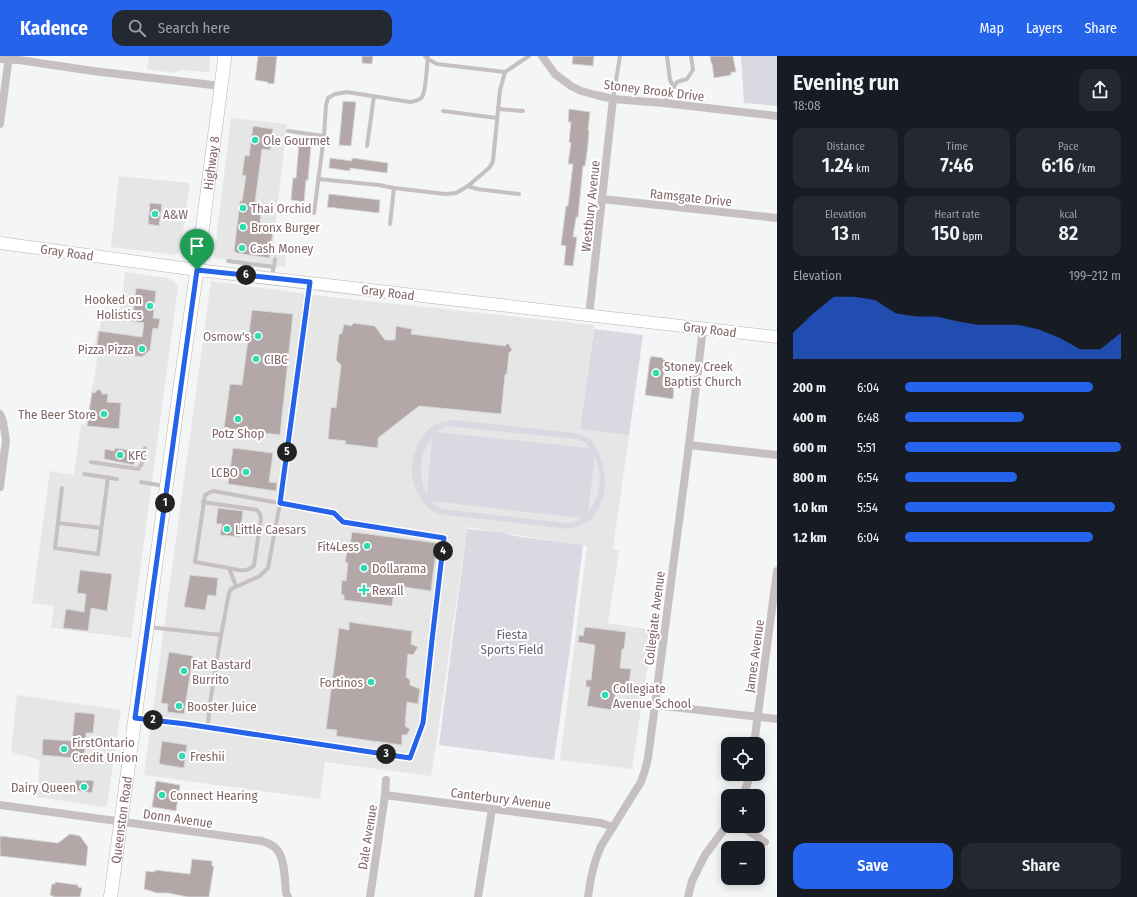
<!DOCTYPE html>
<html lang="en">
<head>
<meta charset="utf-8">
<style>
	body { margin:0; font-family:"Fira Sans Condensed",sans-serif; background:#242831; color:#f1f3f6; height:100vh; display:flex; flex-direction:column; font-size:15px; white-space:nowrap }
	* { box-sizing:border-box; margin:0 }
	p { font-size:13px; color:#9ea1a6 }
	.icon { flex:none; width:22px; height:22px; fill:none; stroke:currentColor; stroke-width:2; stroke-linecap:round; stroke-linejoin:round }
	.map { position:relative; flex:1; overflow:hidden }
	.side { display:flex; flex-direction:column; background:#171b24; width:360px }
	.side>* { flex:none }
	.fabs { position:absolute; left:721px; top:681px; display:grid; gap:8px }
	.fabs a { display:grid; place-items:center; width:44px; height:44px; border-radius:8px; background:#171b24; box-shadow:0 2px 10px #0003; font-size:20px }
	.pin { position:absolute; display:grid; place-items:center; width:34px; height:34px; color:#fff; margin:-41px -17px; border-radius:50% 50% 50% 0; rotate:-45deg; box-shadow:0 0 4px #0007 }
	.pin .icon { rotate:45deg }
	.km { position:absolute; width:20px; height:20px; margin:-10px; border-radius:50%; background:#222; color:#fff; font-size:11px; line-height:20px; text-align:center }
	.round { display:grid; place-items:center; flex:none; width:42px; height:42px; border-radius:12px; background:#242831 }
	.overview { display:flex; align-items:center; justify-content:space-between; height:68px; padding:0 16px }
	h1 { font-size:22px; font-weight:600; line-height:30px }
	.metrics { display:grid; grid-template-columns:repeat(3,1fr); gap:6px; height:68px; padding:4px 16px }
	.metrics div { display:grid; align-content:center; border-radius:10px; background:#242831; text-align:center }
	.metrics b { font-size:20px; font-weight:600 }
	.metrics small { font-size:11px; font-weight:400 }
	.metrics p { font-size:11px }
	.chart { height:112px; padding:8px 16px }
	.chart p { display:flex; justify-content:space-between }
	.chart svg { width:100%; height:72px; margin-top:4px; fill:#2563eb; opacity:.7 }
	.button { display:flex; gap:8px; margin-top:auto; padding:8px 16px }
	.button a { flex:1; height:46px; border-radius:12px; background:#2563eb; color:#fff; font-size:16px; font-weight:600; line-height:46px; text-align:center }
	.button a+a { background:#242831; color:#f1f3f6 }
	ul { padding:0 16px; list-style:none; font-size:13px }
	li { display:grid; grid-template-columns:64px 48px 1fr; align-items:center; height:30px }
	li i { height:10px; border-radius:5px; background:#2563eb }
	header { display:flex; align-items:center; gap:24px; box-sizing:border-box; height:56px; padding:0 20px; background:#2563eb; color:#fff }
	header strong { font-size:19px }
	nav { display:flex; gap:22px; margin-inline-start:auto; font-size:14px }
	.search { width:280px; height:36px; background:#242831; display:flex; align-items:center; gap:10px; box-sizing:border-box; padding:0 14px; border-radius:12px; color:#9ea1a6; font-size:15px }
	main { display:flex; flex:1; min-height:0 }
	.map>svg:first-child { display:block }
</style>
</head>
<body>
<header>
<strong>Kadence</strong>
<div class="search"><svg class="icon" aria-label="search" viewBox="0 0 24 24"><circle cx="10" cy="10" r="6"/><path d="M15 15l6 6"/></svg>Search here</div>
<nav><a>Map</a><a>Layers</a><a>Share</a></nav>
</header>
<main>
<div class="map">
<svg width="777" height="841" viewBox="0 0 777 841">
	<rect width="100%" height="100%" fill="#f3f5f6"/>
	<g fill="#e6e6e7">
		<polygon points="149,0 210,0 209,15 207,16 180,14 174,17 147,13"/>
		<polygon points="231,62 287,68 272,197 286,199 285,211 214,202"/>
		<polygon points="119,120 190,127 180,195 176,199 111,191"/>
		<polygon points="125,216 167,222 174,226 178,231 131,582 51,572 54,550 32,547 50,415 74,419 81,368 85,369 95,318 98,295 94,295 97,274 100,274 102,253 120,256"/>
		<polygon points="211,225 321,240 594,269 580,373 629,379 613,493 619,495 608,567 653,574 632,713 560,704 587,490 467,471 437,683 431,720 325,706 320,743 144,719"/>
		<polygon points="17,639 121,654 107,749 105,751 37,741 40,704 11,696"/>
	</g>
	<g fill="#dad9e2" fill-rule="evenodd">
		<polygon points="741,0 777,0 777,50 744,47"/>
		<polygon points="594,273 643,279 629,379 580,373"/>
		<path d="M455 364 575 377C581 379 587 380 592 385 600 394 606 417 605 429 605 439 598 456 591 463 584 468 576 471 568 473L446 459C441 458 435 457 431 454 410 438 406 407 420 385 423 380 427 374 431 371 439 366 447 365 455 364ZM447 370 576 383 584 386 590 392 437 376ZM432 382 427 437H426C418 421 419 395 432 382ZM595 399C602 422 602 437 588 457ZM431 445 581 462 574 466 566 467 443 453 435 449Z"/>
		<polygon points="467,473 501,476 515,480 583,489 569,600 554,704 439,689"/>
	</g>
	<g fill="#b4a7a8" stroke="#d6d7d8">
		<polygon points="258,0 277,0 274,28 267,27 268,26 255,24"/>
		<polygon points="362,0 373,0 372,8 362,7"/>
		<polygon points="573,0 594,0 593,10 572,8"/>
		<polygon points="710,0 733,0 736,16 731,16 731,19 714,22 712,7 711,7"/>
		<polygon points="343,45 356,46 351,90 339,89"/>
		<polygon points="569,53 590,56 588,74 589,74 588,89 585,110 583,110 578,161 576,161 573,181 577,181 573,210 564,209 566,190 561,189 566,150 568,150 573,108 568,108 571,87 569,86 571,66 568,66"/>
		<polygon points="253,70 273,73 270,94 262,93 255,147 260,148 258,158 261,158 259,174 273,176 269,202 237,197 234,195 240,145 242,145 246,120 242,119 245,99 249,100"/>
		<polygon points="299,87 311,88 308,124 306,124 304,146 291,144 293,122 296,122"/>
		<polygon points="330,102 352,105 352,102 388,107 387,117 350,112 350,115 329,112"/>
		<polygon points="329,138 380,144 379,157 327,151"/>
		<polygon points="150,147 162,148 159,170 148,168"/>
		<polygon points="136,232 156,235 153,262 160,263 158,273 153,272 150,294 142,301 96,294 99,275 142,281 144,267 123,264 124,257 133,259"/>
		<polygon points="252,254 293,258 280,379 224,372 230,328 242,329"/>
		<polygon points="354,267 375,270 385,284 395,284 396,270 412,273 411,278 505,290 508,287 512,294 509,297 507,317 505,319 501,358 419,350 378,382 378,392 345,388 346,385 328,383 331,351 336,352 341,309 336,304 339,279 342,277 344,268 351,270"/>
		<polygon points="651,300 663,302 663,304 666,304 662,329 674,330 673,343 645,339 650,302 651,302"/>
		<polygon points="98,333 102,336 102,338 108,338 107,346 121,347 119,373 87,370 92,336 95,337"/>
		<polygon points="115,392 136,395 134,409 104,403 105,393 114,395"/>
		<polygon points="233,392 273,397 269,426 277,427 276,435 228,428"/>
		<polygon points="218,452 243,455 240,481 220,479 222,468 216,468"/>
		<polygon points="352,476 437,487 431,535 404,531 403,536 394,535 392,550 344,544 344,539 341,538 342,524 346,525 348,507 345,506 348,489 350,490"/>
		<polygon points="80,514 112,518 107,555 91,552 88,575 63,572 66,553 84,556 86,538 77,537"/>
		<polygon points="190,519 218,522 216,540 208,539 205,554 184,551"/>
		<polygon points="349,566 412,575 411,588 418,591 413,599 408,598 406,621 410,624 410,629 420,633 418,648 407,646 405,670 410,673 407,679 402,679 402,689 336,680 337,674 326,673 339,572 349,574"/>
		<polygon points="585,571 626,576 624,593 622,593 620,612 631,613 628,635 616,633 613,654 587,650 590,631 586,631 586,624 591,624 595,589 578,586 579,579 583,580"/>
		<polygon points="169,596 193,600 184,658 167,656 168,648 161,647"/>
		<polygon points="75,656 95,658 93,677 86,677 84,703 42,699 43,683 72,685"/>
		<polygon points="162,685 187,689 184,712 159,708"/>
		<polygon points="76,724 86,725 86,724 94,725 92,737 74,734"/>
		<polygon points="156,725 180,729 176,755 152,751"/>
		<polygon points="70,778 80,780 88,791 86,810 0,800 0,780 58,787"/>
		<polygon points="192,803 212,805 212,810 214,810 209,841 188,841 168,837 156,837 151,835 144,833 146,815 155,816 155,814 190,818"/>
		<polygon points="55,826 78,829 78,831 82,832 80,841 53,841 53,840 50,839 52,828 55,828"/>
	</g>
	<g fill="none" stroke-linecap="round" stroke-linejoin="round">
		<defs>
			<polyline id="secondary" points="0,187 197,214 777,281"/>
			<g id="primary">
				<path id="s1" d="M110 841 111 838 179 338 197 214 225 0"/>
			</g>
		</defs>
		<use href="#secondary" stroke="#bcb2b3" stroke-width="13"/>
		<use href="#primary" stroke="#bbb3b4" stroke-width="14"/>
		<g stroke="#c7c0c0" stroke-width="4">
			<polyline points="425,0 428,3 437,8 505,16"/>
			<polyline points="667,0 670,24 674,31"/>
			<polyline points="613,43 620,0"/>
			<polyline points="664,47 677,26 687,23 693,14 691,0"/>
			<polyline points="499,53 523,55"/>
			<polyline points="443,55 497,62"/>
			<polyline points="288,75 324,80"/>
			<polyline points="367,90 374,40"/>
			<polyline points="318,123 379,129 394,132 445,138 456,137 468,130 490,111 493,105 500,34 505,16 529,0"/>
			<polyline points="468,130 477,133 519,138"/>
			<path d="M314 157 324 80 326 49 328 42 335 38 347 36 410 46C415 45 419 45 422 41 426 35 427 9 428 0"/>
			<polyline points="390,168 394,132"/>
			<polyline points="228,205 274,211 271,222"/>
			<polyline points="274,211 275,203"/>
			<path d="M91 406 138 413C144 407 144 400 145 392"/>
			<polyline points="84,418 117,423"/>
			<polyline points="141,426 164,430"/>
			<polyline points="62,432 55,492 98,498 108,421"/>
			<path d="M203 446 257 454 260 458 261 463 254 509C248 517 238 514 229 512"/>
			<polyline points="58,467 101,472"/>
			<polyline points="148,571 221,579 229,537 231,533 260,520 268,512 280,447 309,229"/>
			<polyline points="137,662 187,668 410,702 423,667 432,584 444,482 343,466 334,457 213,435 205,439 195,506 229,512 236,530"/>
			<polyline points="208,672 209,653 221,579"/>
		</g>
		<g stroke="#c7c0c0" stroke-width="8">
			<polyline points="542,0 555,18 571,30 581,35 596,39 613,43 664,47 777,60"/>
			<polyline points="0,3 19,4 93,15 221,30"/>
			<polyline points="0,68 9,0"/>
			<polyline points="602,143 777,162"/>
			<polyline points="589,260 613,43"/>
			<polyline points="0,358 3,365 6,384 0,431"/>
			<polyline points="689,389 777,399"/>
			<polyline points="655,649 777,663"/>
			<polyline points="754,688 777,515"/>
			<polyline points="385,739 601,767 613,771"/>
			<polyline points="742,740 747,729 750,718"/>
			<path d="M0 749 262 785C268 787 274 789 278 795 285 804 285 826 286 837L288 841"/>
			<polyline points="741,770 765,786"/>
			<polyline points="370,841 385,739 386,724"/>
			<polyline points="478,841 492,753"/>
			<path d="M588 841C590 823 594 806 601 790L641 726 645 714 648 702 689 389 703 272"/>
			<polyline points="688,841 692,825 705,799 728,768"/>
		</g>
		<use href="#secondary" stroke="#fff" stroke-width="12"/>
		<use href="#primary" stroke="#fff" stroke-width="13"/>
	</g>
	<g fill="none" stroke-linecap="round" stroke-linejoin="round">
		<defs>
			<path id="route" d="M197 214 310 226 280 447 334 457 343 466 444 482 432 584 423 667 410 702 186 668 135 662C156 513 176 363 197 214Z"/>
		</defs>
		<use href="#route" stroke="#fff" stroke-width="8"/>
		<use href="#route" stroke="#2563eb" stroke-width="5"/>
	</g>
	<g fill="#2fdbb0" stroke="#fff" stroke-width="1.5">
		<circle cx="255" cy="84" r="4"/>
		<circle cx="243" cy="152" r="4"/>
		<circle cx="155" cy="158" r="4"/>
		<circle cx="243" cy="171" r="4"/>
		<circle cx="242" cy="192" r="4"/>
		<circle cx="150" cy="250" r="4"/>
		<circle cx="258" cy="280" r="4"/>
		<circle cx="142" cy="293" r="4"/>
		<circle cx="256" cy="303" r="4"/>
		<circle cx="656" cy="317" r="4"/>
		<circle cx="104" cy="358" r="4"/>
		<circle cx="238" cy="363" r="4"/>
		<circle cx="120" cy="399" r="4"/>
		<circle cx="246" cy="416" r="4"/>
		<circle cx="227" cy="473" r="4"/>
		<circle cx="367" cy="490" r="4"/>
		<circle cx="364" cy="512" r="4"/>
		<path d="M362 528h4v4h4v4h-4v4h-4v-4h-4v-4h4z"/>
		<circle cx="184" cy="615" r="4"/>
		<circle cx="371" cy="626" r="4"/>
		<circle cx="605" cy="639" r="4"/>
		<circle cx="179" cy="650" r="4"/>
		<circle cx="64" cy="693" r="4"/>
		<circle cx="182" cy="700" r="4"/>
		<circle cx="84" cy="731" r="4"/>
		<circle cx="162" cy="739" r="4"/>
	</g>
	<g text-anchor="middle" stroke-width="4" stroke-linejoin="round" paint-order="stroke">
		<g font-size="13" fill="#836768" stroke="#fff">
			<text transform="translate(654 34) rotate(7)" y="5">Stoney Brook Drive</text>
			<text dy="5" stroke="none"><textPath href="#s1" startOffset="741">Highway 8</textPath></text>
			<text transform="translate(691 141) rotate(6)" y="5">Ramsgate Drive</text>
			<text transform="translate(590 150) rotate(-84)" y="5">Westbury Avenue</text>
			<text transform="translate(67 196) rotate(8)" y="5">Gray Road</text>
			<text transform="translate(388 236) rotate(7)" y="5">Gray Road</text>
			<text transform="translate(710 273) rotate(7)" y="5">Gray Road</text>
			<text transform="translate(654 562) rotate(-83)" y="5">Collegiate Avenue</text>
			<text transform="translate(754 600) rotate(-82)" y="5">James Avenue</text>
			<text transform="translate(501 742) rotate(7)" y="5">Canterbury Avenue</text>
			<text transform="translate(178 762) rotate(8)" y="5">Donn Avenue</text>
			<text dy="5" stroke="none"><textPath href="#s1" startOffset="78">Queenston Road</textPath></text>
			<text transform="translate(367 781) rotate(-81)" y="5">Dale Avenue</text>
		</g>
		<g font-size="13" fill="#836768" stroke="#fff" text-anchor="start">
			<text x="263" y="89">Ole Gourmet</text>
			<text x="251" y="157">Thai Orchid</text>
			<text x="163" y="163">A&amp;W</text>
			<text x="251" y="176">Bronx Burger</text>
			<text x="250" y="197">Cash Money</text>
			<text x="142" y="248" text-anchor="end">Hooked on<tspan x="142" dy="15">Holistics</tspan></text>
			<text x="250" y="285" text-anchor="end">Osmow's</text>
			<text x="134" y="298" text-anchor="end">Pizza Pizza</text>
			<text x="264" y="308">CIBC</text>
			<text x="664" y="315">Stoney Creek<tspan x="664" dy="15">Baptist Church</tspan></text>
			<text x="96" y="363" text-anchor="end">The Beer Store</text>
			<text x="238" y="382" text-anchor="middle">Potz Shop</text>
			<text x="128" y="404">KFC</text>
			<text x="238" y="421" text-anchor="end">LCBO</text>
			<text x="235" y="478">Little Caesars</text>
			<text x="359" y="495" text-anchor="end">Fit4Less</text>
			<text x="372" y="517">Dollarama</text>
			<text x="372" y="539">Rexall</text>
			<text x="192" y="613">Fat Bastard<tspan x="192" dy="15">Burrito</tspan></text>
			<text x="363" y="631" text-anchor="end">Fortinos</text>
			<text x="613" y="637">Collegiate<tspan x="613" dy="15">Avenue School</tspan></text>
			<text x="187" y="655">Booster Juice</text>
			<text x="72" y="691">FirstOntario<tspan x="72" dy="15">Credit Union</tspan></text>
			<text x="190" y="705">Freshii</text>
			<text x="76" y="736" text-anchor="end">Dairy Queen</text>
			<text x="170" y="744">Connect Hearing</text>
		</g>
		<g font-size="13" fill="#6c657a" stroke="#fff">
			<text x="512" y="583">Fiesta<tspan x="512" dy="15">Sports Field</tspan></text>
		</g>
	</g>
</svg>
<div class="fabs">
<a><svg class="icon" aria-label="locate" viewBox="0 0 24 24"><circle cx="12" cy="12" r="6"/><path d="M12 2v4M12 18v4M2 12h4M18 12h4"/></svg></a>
<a>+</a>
<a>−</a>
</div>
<div class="pin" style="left:197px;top:214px;background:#1e9e55"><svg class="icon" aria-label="arrive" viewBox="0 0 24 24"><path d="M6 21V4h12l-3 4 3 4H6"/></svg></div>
<b class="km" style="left:165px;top:447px">1</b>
<b class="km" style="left:153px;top:664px">2</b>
<b class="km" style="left:386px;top:698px">3</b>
<b class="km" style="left:443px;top:495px">4</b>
<b class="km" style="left:287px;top:396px">5</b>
<b class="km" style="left:246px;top:219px">6</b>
</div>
<section class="side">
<div class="overview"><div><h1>Evening run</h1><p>18:08</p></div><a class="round"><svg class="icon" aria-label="share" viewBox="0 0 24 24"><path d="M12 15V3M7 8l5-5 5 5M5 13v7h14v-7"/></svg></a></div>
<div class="metrics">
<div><p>Distance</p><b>1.24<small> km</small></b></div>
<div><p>Time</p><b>7:46</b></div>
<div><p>Pace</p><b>6:16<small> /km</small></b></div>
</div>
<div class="metrics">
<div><p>Elevation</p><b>13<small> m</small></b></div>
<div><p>Heart rate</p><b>150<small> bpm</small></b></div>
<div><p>kcal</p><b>82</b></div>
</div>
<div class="chart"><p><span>Elevation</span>199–212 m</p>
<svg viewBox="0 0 160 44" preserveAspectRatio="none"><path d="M0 44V28L10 16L20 6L30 6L40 8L50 16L60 18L70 18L80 21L90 23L100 23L110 23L120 26L130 31L140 38L150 38L160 28V44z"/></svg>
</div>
<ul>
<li><b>200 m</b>6:04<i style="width:87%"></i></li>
<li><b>400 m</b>6:48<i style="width:55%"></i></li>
<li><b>600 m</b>5:51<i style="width:100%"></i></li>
<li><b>800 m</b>6:54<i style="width:52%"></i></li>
<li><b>1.0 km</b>5:54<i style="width:97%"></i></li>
<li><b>1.2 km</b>6:04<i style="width:87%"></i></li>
</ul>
<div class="button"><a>Save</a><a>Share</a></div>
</section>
</main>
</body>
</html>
